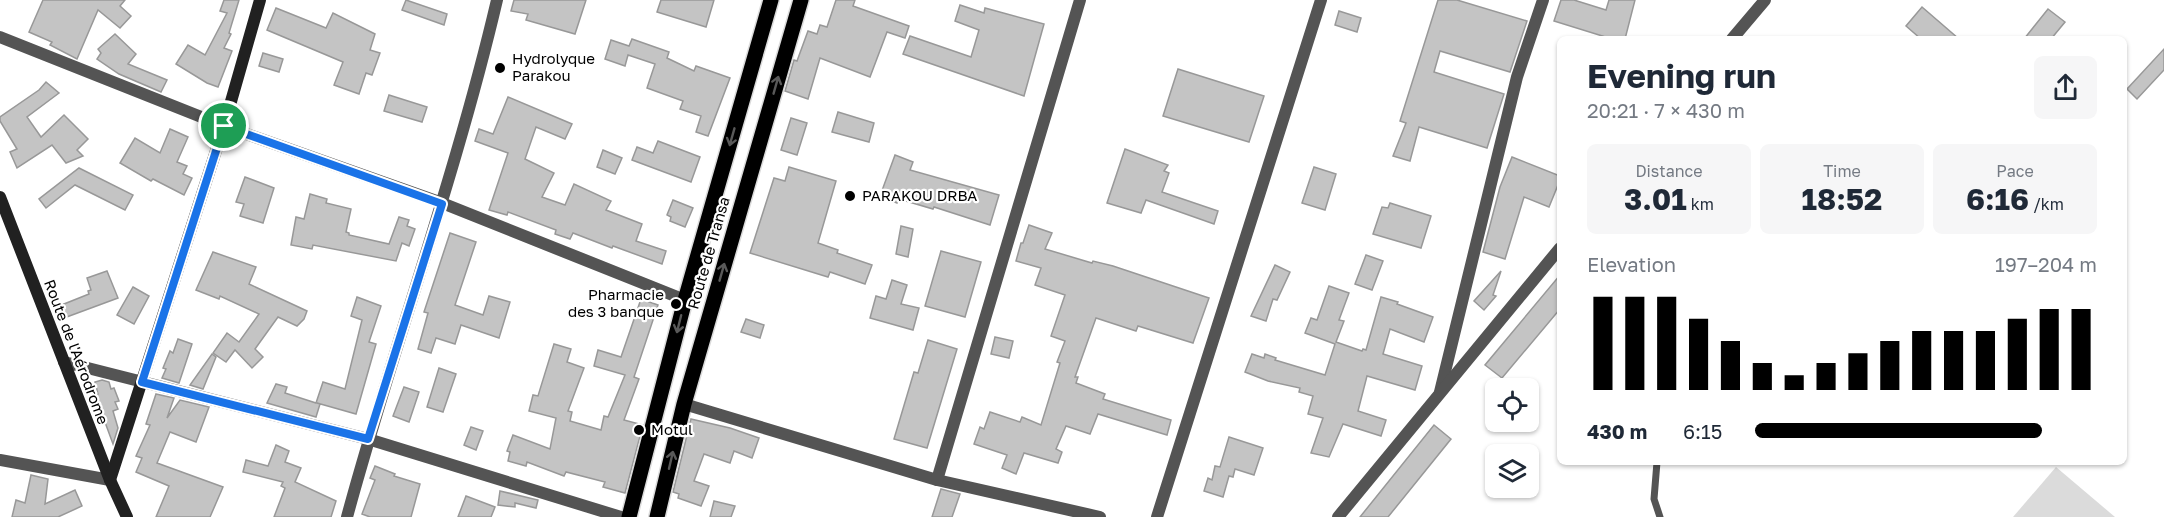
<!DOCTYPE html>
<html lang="en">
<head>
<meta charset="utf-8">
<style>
	body { margin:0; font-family:"Golos Text",sans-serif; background:#f6f6f7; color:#1f2937; height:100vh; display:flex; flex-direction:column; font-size:22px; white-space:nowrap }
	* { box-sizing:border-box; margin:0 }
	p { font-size:20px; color:#747a83 }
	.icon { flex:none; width:33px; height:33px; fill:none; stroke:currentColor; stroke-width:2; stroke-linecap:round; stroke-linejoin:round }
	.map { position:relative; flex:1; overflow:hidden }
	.side { position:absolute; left:1557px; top:36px; width:570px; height:429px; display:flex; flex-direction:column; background:#fff; border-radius:9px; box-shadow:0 2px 4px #0004 }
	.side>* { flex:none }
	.fabs { position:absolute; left:1485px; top:378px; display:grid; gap:12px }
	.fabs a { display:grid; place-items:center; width:54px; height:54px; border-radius:9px; background:#fff; box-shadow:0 2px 4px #0004; font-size:30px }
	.pin { position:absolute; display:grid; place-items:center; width:51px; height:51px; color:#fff; margin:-26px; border:3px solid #fff; border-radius:50%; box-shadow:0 2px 6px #0007 }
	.round { display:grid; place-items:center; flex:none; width:63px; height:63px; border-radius:9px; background:#f6f6f7 }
	.head { display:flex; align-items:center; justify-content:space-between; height:102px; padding:0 30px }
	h1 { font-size:33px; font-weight:700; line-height:45px }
	.figures { display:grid; grid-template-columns:repeat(3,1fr); gap:9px; height:102px; padding:6px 30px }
	.figures div { display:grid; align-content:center; border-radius:9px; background:#f6f6f7; text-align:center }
	.figures b { font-size:30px; font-weight:700 }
	.figures small { font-size:16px; font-weight:400 }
	.figures p { font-size:16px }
	.chart { height:168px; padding:12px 30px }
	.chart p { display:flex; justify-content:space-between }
	.chart svg { width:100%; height:108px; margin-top:6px; stroke:#000; stroke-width:6 }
	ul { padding:0 30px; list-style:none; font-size:20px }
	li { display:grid; grid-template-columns:96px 72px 1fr; align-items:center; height:45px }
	li i { height:15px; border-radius:8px; background:#000 }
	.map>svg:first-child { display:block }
</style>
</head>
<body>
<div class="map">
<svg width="2164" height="517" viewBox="0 0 2164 517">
	<rect width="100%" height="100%" fill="#fff"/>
	<polygon fill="#dbdbdb" points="2056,467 2115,517 2013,517"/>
	<g fill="#c4c4c4" stroke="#989898" stroke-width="1.5">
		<polygon points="43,0 125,0 120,6 131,16 120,28 98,10 77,59 50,45 52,42 29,32"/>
		<polygon points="224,0 239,0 229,33 231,34 224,48 232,51 218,87 207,83 176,64 188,45 205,55 227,13 220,11"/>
		<polygon points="406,0 447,14 444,25 402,10"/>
		<polygon points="514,0 586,0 575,34 526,20 528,14 511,11"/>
		<polygon points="661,0 714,0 706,27 657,12"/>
		<polygon points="836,0 855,0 853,6 909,26 905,38 887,32 870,77 820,58 808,99 785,91 794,60 797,61 808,31 817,34 820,25 827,27"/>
		<polygon points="1438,0 1457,0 1527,21 1510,72 1440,51 1434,72 1504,94 1487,148 1419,127 1410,161 1393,156 1406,123 1400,121"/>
		<polygon points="1561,0 1574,0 1606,10 1609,0 1635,0 1625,39 1612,39 1554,21"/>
		<polygon points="960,5 984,13 985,8 1044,24 1024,96 903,54 910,36 971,57 979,30 955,21"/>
		<polygon points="1922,7 1959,39 1921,39 1906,26"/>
		<polygon points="276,8 326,28 333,13 375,34 370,50 380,53 372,75 366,73 359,94 334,85 343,62 267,30"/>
		<polygon points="2048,9 2065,22 2051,39 2024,39"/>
		<polygon points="1339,11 1361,18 1357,32 1335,25"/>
		<polygon points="115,34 136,54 128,64 167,80 161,92 119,74 97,59 101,53 98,49"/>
		<polygon points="632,39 669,52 667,58 694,71 696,66 730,78 708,136 696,132 701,116 680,109 683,101 647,88 655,64 628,55 625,66 605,59 611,40 629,46"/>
		<polygon points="2164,49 2164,70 2137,99 2127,89"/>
		<polygon points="263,53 283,59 279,72 259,66"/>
		<polygon points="1178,69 1264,96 1249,142 1163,116"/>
		<polygon points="46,82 59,93 27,117 41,137 64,115 88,139 77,150 83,156 66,163 52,145 17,168 10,152 17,149 0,121 0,117 39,90"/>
		<polygon points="389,95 427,107 422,122 384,111"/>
		<polygon points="508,97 572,124 565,139 536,127 525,159 554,173 542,197 565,205 574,184 611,201 606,210 642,224 636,241 666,251 662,264 613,246 612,248 573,233 570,239 555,234 556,230 508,212 507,215 489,210 508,153 475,141 479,129 493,134"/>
		<polygon points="838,112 874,123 869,142 832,132"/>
		<polygon points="791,118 807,123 797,155 781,150"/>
		<polygon points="170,129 188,137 177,162 187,166 183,174 192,178 184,195 153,179 151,181 120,163 135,138 160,153"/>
		<polygon points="658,141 700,157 691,182 632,160 637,147 653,153"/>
		<polygon points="1125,149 1168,165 1164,171 1169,173 1162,192 1218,211 1214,224 1146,200 1141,213 1107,203"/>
		<polygon points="603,150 622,158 615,174 597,167"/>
		<polygon points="895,155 913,162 910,170 999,195 990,225 934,207 933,209 899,199 897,203 880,196"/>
		<polygon points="1512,157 1560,176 1560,180 1549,207 1524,197 1505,259 1483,252 1500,187"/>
		<polygon points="789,167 836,181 818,243 838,250 837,253 872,265 865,284 830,272 828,277 750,253 774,178 785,181"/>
		<polygon points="1314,167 1336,174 1325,210 1302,203"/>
		<polygon points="79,168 133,195 125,210 75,185 46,208 39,199"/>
		<polygon points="245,177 274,188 263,223 240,216 244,204 236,202"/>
		<polygon points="310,194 327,199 326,203 351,209 346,232 349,233 349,235 389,244 399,217 409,220 407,226 415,229 409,246 402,243 396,261 313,245 312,249 291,245 296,217 304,219"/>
		<polygon points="673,200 693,208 685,227 670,221 671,217 667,215"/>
		<polygon points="1390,203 1431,216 1421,248 1373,234 1382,207 1388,208"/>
		<polygon points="1029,225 1052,233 1045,249 1092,263 1093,261 1113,266 1209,298 1193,343 1138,326 1136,331 1096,318 1075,377 1078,377 1076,383 1105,394 1103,399 1171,420 1167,435 1098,414 1090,434 1066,426 1056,449 1062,452 1058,463 1024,453 1016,474 1002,468 1007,455 974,444 980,427 984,429 990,412 1020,422 1022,417 1041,425 1060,363 1057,362 1065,341 1051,336 1065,295 1035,285 1041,268 1016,261 1021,243 1023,243"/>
		<polygon points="901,226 913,229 908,257 896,254"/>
		<polygon points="450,233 476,242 455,305 483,315 489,296 510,302 499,338 461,325 455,344 436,338 431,353 418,349 428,313 424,312"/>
		<polygon points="941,251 981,262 965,317 925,306"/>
		<polygon points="213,252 256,267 249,284 307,311 304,319 297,326 278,317 255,349 263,357 252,368 235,350 226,362 213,353 227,333 239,342 259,314 220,296 219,299 196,290"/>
		<polygon points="1366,255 1383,261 1372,290 1355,284"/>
		<polygon points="1275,265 1290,272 1277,300 1273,299 1266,321 1251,316"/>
		<polygon points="107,271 118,298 64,318 59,306 89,294 88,291 91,290 87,278"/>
		<polygon points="1501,271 1493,295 1496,296 1484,310 1474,301"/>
		<polygon points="1560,275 1560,309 1502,378 1485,365"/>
		<polygon points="892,280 907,285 901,304 919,308 913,330 870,318 876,296 886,299"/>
		<polygon points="1329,286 1349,293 1339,320 1344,321 1336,342 1362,351 1363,349 1366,350 1381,297 1398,302 1397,304 1433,317 1424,342 1390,329 1383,354 1422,366 1415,390 1367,376 1358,411 1386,420 1381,436 1343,424 1329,457 1311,453 1323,418 1308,414 1313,396 1299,392 1300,388 1268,381 1245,372 1252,354 1264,358 1265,354 1276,358 1275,360 1325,375 1335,344 1305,333 1311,318 1317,320"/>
		<polygon points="133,287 149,296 134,324 117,315"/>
		<polygon points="357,297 381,306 369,342 376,344 356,414 317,403 320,404 316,417 267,403 276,384 287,387 285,393 316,403 323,382 345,389 362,320 351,316"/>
		<polygon points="641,299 658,305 634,377 639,379 624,420 643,425 625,493 603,487 605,482 566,472 564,476 527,462 526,466 508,461 510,452 507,451 513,435 550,449 556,418 529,411 533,395 538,396 554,344 571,349 567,362 584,368 568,411 572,412 570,421 601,430 604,416 608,417 625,375 594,366 598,350 621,357"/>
		<polygon points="746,319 764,325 760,338 741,332"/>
		<polygon points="995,337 1013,341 1009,358 991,354"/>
		<polygon points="178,339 192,344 179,383 162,378 166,369 163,368 170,351 173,353"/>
		<polygon points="928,340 957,349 927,448 894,439 914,372 918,373"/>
		<polygon points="212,354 216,357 203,389 190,385"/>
		<polygon points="439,368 456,374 443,412 427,407"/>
		<polygon points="102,380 109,382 111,389 114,388 119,401 115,402 118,409 113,411 118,428 113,444 95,395 98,394 95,382"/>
		<polygon points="404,387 419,392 409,422 393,416"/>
		<polygon points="156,394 174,398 167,418 180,400 209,407 196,442 170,432 157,463 223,487 210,517 156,517 169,486 136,472 142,458 136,456 150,425 146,424"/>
		<polygon points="691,419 730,428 759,438 752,458 734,451 730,463 704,454 694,481 709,486 701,506 678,498 679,494 673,492"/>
		<polygon points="1434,425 1451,439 1388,517 1360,517"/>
		<polygon points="471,427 483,431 476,450 464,445"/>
		<polygon points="1229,437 1263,448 1254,475 1235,469 1233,477 1229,476 1223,497 1204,491 1208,478 1212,480 1215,466 1220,467"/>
		<polygon points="276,445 289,451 285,462 301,468 295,482 336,501 331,517 274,517 285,488 281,486 283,482 243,472 246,460 268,466"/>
		<polygon points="375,466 395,474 394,476 420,484 411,517 370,517 362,514 375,480 370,478"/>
		<polygon points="31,475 48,479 45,504 75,490 82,506 58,517 12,517 16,500 25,503"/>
		<polygon points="941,489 960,494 952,517 932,517"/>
		<polygon points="500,491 538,500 536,508 515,503 515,507 498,505"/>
		<polygon points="466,496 495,507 491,517 458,517"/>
		<polygon points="714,501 735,506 731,517 710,517"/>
	</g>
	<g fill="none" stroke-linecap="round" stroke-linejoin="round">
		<defs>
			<g id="primary">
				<polyline points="629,517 685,300 771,0"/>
				<polyline points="657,517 684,404 801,0"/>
			</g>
		</defs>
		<use href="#primary" stroke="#dbdbdb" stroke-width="18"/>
		<polyline stroke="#545454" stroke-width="7" points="1657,462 1654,499 1660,517"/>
		<g stroke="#545454" stroke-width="12">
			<polyline points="0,37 224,126 442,203 685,300"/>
			<polyline points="1732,39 1765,0"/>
			<polyline points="64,362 368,439 621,517"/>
			<polyline points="1440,392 1517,77 1543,0"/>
			<polyline points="684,404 937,480 1100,517"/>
			<polyline points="0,460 110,480"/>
			<polyline points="937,480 1080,0"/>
			<path d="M347 517C394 344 456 175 497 0"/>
			<polyline points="1157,517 1321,0"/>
			<polyline points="1338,517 1560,248"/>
		</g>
		<g stroke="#212121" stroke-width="12">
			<polyline points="0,197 110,480 127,517"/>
			<polyline points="110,480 224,126 260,0"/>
		</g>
		<use href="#primary" stroke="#000" stroke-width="15"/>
	</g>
	<defs><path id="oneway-shaft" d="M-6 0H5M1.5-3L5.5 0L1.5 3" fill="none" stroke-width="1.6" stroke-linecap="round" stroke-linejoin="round" transform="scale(1.5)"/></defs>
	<g stroke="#595959">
		<use href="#oneway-shaft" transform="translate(776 85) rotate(-74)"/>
		<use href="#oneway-shaft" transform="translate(732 137) rotate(106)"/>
		<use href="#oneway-shaft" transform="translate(722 272) rotate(-74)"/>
		<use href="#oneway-shaft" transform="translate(679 324) rotate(104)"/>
		<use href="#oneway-shaft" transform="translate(671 460) rotate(-77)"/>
	</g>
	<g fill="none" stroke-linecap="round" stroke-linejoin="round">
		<defs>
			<polygon id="route" points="224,126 442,204 368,439 142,382"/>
		</defs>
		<use href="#route" stroke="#fff" stroke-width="12"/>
		<use href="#route" stroke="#1a73e8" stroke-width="8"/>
	</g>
	<g fill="#000" stroke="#fff" stroke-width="2">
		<circle cx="500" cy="68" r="6"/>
		<circle cx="850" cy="196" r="6"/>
		<circle cx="676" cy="304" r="6"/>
		<circle cx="639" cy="430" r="6"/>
	</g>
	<g text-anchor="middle" stroke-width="4.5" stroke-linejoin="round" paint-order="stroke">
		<g font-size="15" fill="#000" stroke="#fff" text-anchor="start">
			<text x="512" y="64">Hydrolyque<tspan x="512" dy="17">Parakou</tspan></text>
			<text x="862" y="201">PARAKOU DRBA</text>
			<text x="664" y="300" text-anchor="end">Pharmacie<tspan x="664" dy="17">des 3 banque</tspan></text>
			<text x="651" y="435">Motul</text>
		</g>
		<g font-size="15" fill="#000" stroke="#fff">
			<text transform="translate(709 253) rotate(-74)" y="5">Route de Transa</text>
			<text transform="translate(76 352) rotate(69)" y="5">Route de l'Aérodrome</text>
		</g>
	</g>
</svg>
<div class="fabs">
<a><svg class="icon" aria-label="locate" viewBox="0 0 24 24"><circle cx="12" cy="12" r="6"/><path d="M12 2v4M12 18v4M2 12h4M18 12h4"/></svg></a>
<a><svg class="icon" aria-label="layers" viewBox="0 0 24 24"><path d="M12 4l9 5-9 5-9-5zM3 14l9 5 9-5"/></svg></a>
</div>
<div class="pin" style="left:224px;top:126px;background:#1e9e55"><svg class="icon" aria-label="arrive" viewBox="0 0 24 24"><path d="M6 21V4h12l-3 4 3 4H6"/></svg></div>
<section class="side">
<div class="head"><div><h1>Evening run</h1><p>20:21 · 7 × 430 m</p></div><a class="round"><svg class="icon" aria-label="share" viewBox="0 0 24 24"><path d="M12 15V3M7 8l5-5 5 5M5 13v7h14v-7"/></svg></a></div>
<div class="figures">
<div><p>Distance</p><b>3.01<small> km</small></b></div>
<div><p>Time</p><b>18:52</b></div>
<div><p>Pace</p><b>6:16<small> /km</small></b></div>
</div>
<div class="chart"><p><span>Elevation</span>197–204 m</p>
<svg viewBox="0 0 160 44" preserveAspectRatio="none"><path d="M5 44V6M15 44V6M25 44V6M35 44V15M45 44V24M55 44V33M65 44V38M75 44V33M85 44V29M95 44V24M105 44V20M115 44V20M125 44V20M135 44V15M145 44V11M155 44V11"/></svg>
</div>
<ul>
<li><b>430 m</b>6:15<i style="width:84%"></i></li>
</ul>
</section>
</div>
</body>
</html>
